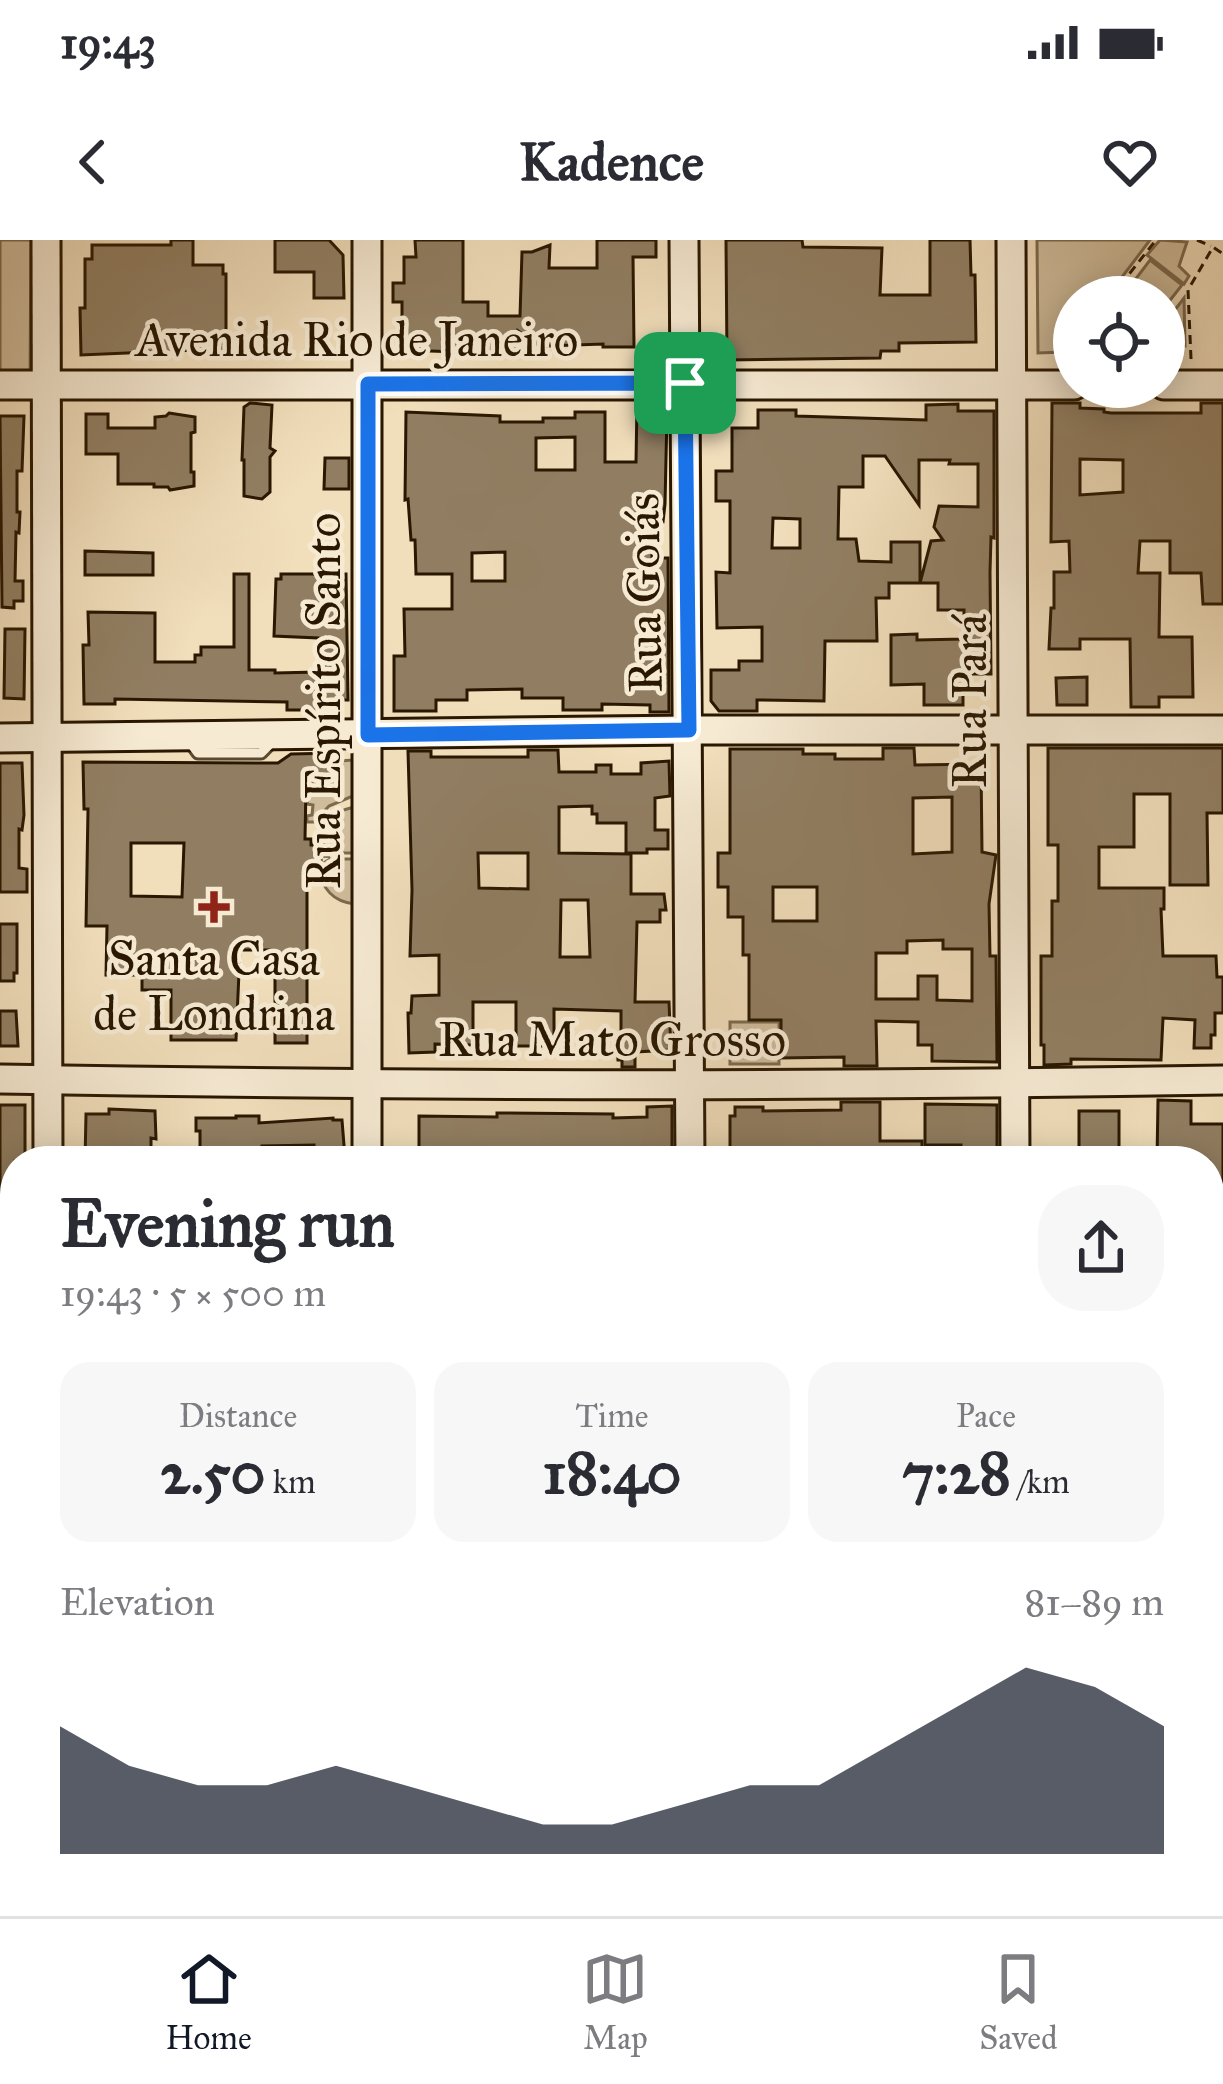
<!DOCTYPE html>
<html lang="en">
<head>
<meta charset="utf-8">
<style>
	body { margin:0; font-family:"IM FELL Great Primer",serif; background:#f7f7f7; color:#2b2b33; height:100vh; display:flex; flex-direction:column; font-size:45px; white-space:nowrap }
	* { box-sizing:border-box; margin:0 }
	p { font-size:39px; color:#7c7c81 }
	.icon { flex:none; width:66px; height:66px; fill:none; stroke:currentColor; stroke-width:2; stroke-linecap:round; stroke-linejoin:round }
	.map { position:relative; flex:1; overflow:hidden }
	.sheet { position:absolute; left:0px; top:906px; width:1224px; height:771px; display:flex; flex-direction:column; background:#fff; border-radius:48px 48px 0 0; box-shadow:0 6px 30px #0003 }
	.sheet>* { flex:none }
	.tools { position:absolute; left:1053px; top:36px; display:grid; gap:24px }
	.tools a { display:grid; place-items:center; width:132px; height:132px; border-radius:50%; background:#fff; box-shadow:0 6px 30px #0003; font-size:60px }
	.pin { position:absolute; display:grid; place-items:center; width:102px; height:102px; color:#fff; margin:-51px; border-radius:24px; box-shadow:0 6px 18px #0006 }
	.round { display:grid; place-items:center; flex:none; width:126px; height:126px; border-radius:48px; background:#f7f7f7 }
	.summary { display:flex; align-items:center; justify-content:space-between; height:204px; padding:0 60px }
	h1 { font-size:66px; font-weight:700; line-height:90px }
	.metrics { display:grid; grid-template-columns:repeat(3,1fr); gap:18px; height:204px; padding:12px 60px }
	.metrics div { display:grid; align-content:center; border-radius:30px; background:#f7f7f7; text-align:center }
	.metrics b { font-size:60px; font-weight:700 }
	.metrics small { font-size:33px; font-weight:400 }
	.metrics p { font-size:33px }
	.chart { height:336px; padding:24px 60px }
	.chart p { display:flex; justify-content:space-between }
	.chart svg { width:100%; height:216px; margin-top:12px; fill:#111827; opacity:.7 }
	.status { display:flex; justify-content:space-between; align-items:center; height:84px; padding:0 60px; background:#fff; direction:ltr }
	.status svg { height:33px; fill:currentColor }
	header { display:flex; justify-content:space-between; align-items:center; height:156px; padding:0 60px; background:#fff; font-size:54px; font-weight:700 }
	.dock { display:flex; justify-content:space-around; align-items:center; height:168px; border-top:3px solid #e1e1e2; background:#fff; font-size:33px; color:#7c7c81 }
	.dock a { display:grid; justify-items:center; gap:6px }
	.dock .on { color:#111827 }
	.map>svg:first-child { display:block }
</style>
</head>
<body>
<div class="status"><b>19:43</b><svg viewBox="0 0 49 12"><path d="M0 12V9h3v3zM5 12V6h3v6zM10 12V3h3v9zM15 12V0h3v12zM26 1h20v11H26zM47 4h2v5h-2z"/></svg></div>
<header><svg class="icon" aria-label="back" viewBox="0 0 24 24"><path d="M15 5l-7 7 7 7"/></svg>Kadence<svg class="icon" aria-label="heart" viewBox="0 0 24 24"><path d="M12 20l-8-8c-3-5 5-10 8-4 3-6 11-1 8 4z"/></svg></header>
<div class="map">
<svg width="1223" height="1676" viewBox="0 0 1223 1676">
	<rect width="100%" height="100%" fill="#f1debb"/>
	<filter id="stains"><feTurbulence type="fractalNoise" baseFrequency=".00167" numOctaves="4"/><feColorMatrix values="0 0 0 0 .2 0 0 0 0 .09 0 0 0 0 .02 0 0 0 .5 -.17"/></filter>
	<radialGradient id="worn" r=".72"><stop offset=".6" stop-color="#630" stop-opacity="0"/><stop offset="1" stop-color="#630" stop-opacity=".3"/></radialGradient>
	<g fill="#cfbc9b" stroke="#7c6a4e" stroke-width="3">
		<polygon points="0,0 31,0 30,139 0,139"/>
		<polygon points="1037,0 1150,0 1107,57 1074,57 1074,100 1065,112 1038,113"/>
		<polygon points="1160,0 1187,2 1179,26 1189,36 1184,44 1147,15"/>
		<polygon points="1150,20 1182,45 1164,68 1164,57 1122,57"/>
		<polygon points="1184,58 1185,106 1164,106 1164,84"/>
		<polygon points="354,520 353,556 329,566 314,582 307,582 307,576 312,575 313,565 307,564 311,548 341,548 341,530 338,521"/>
		<path d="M354 567V613H330L323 603H319C322 582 333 572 354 567Z"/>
		<path d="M330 619H355V664C333 662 321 648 319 626Z"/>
		<rect x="730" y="782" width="49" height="42"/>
	</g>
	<g fill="#917e62" stroke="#291701" stroke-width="3" fill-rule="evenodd">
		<polygon points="171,0 193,0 193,25 223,25 223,34 226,34 226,104 221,103 221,109 81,115 80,68 85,68 85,19 92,19 92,5 171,5"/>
		<polygon points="275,0 329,0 343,15 344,58 314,58 314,32 275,32"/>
		<polygon points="415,0 463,0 463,62 488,62 488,76 520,76 522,12 532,12 550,5 549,28 597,28 597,0 656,0 656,17 633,17 634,107 603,107 603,104 547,106 545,110 518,91 518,114 402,110 402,62 393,62 393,43 404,43 404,17 416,17"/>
		<polygon points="726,0 802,0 803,7 882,8 880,55 930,55 930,0 970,0 971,35 975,35 976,102 899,103 899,111 881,111 880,118 727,120"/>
		<polygon points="250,163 272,165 270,208 275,211 270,217 270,252 262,259 244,256 244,220 242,220 244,167"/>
		<path d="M1052 163H1080V168L1104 169V172L1111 173H1201V163H1223V364H1203L1201 333H1170V301H1140L1138 333H1160L1159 397H1192L1193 457H1159V467H1131L1130 399H1080V409H1049L1051 368H1054V332H1070L1069 301 1051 302ZM1080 219 1123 220V252L1080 255Z"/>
		<path d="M637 164H652V172L667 173 665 264 663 282H652V318H668L669 472H650V465L602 464V470H563V458H522V449L467 450V460H436V471H394V416H405L404 369H452V334H416L415 300H411L408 259 405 260 406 172 500 176V182H543V178H575V172H605V222H636ZM575 197V230H536V198ZM505 312V341H472V313Z"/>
		<path d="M958 164V171H994V298L991 297 990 332 991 434H963V465H924V444L891 445V395L917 394V400L964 399V370H938V343H920L931 301 943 300 934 287 939 266 978 267V224H949L950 220H919V265L885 216H863V247H839L838 299H856L859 321 891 322V302H920V343H889V358H876L877 401H825L824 461 757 460V471H719L711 461V430H739V421H762V387L717 388 716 332 730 333V261H716V231H732V188H758V170H796V176L926 180V165ZM773 278 800 279V308H772Z"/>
		<polygon points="169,173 195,177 195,192 191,193 191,232 194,232 194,246 170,250 168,247 154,247 154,244 118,244 118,214 86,214 86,174 108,174 108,188 155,188 155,177 166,176"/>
		<polygon points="0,176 24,176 22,231 17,231 17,272 20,272 19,293 16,292 15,341 23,341 23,361 14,361 14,368 2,367"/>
		<polygon points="325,218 349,218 349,249 324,249"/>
		<polygon points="85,311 153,313 153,335 85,335"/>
		<polygon points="234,334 249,334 249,430 275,430 275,433 318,432 318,398 274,396 276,339 281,339 281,334 346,334 348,460 317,460 317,470 287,470 287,462 115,459 115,464 84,464 83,405 89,405 88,372 155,373 155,422 195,422 195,415 201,415 201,407 234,407"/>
		<polygon points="5,389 25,389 24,459 4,458"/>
		<polygon points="1087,437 1087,465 1057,465 1056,438"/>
		<path d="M883 508H914L915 525 981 524 982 612 996 615 989 664 990 716H996L997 822 932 821V805H918V782L876 781 877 826H844V817L781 818V780H749V715H743V677H728V647H718V613H730V509H803V514H835V519H883ZM952 557V612L913 614V558ZM773 647H817V681H773ZM943 700V709H972V761L937 760V736H918V759H876V713H907V701Z"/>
		<polygon points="1048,508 1223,508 1223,573 1207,573 1208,645 1170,645 1170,554 1134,554 1134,607 1099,607 1099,648 1164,648 1164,669 1161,669 1163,716 1216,716 1217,737 1223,737 1223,773 1215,773 1215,795 1211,795 1211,808 1194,808 1195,780 1163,778 1161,820 1071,819 1071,824 1044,825 1044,805 1041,805 1041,716 1052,716 1052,661 1058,661 1058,605 1048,605"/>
		<path d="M528 510H558L559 532H596V525H611V534H641V523L669 521 670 556 655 558V590H668V609H647V613H626V583H597V574H592V566L559 567V613L631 614V654H664L666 670H660V682H637L635 762H669L671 810 635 812V827H622V820H618L617 805 621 804V771L554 769V806H516V762H473V805L435 804V812L409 813 408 773H411L412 756 439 755V715L410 716 412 650 408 511H431V517H528ZM478 613H528V649L479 648ZM561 660H588L590 717H560Z"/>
		<path d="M337 513 341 545 306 546 305 599H311V605H321V624H311V630H307V803H275V710H240L236 800H171V750H142V735H106L107 686H86L88 569H84L83 522 278 523 291 514ZM131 603H184L182 657 131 656Z"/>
		<polygon points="0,523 22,523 24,575 22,590 19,589 19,628 27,629 27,652 0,652"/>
		<polygon points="0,684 17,684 17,733 14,733 14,741 0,741"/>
		<polygon points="0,771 16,771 18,806 0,806"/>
		<polygon points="1158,860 1191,861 1191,884 1223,884 1223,1034 1209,1035 1209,921 1157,921"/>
		<polygon points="841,862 880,862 880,901 922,901 922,921 730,921 730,876 735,876 735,867 763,867 763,871 841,870"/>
		<polygon points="925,864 997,865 997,921 961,921 961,905 925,905"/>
		<polygon points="0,865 25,865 25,921 15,921 15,1171 0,1171"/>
		<polygon points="672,866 672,908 641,908 641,921 419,921 419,876 497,877 497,873 613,874 613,878 647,877 647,867"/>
		<polygon points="109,869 155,871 156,899 151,898 151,921 85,921 86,874 109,874"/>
		<rect x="1079" y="871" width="40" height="50"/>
		<polygon points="236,876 259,876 259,883 333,878 333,880 342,880 345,918 341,918 341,921 314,921 314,905 262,906 262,921 200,921 200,891 196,891 196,878 236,878"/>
		<rect x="1209" y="1148" width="14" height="20"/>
		<polygon points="1209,1209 1223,1209 1222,1514 1209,1514"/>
		<polygon points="0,1211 15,1211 15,1311 2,1311"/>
		<polygon points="0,1317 15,1317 14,1382 0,1382"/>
		<polygon points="15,1416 15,1500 0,1500 0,1417"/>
		<polygon points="15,1635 15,1662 25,1662 25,1676 1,1676 0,1636"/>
		<rect x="230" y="1662" width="114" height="14"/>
		<polygon points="599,1662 672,1662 673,1676 599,1676"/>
		<rect x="753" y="1662" width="41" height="14"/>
		<rect x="843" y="1662" width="148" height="14"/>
		<polygon points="1044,1662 1156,1662 1150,1676 1044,1676"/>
	</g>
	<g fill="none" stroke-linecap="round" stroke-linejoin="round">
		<defs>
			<polyline id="lane" points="189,501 198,513 261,513 270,504"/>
			<g id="secondary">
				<polyline points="46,0 48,921"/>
				<polyline points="684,0 690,921"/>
				<polyline points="1011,0 1015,921"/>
				<polyline points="0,145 1074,145"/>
				<polyline points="1164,145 1223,145"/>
				<polyline points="0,498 689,490 1223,490"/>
				<path d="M0 839C408 846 815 847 1223 840"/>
				<polyline points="367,921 367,0"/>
				<polyline points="1209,1188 1223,1188"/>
				<polyline points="0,1191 15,1192"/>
				<polyline points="0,1533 15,1534"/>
				<polyline points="1209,1534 1223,1534"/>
				<polyline points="368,1662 368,1676"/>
				<polyline points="695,1662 696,1676"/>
				<polyline points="48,1676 48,1662"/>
				<polyline points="1019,1676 1019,1662"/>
			</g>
		</defs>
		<use href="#lane" stroke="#5b4930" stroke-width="15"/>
		<use href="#secondary" stroke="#291701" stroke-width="33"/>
		<g stroke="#291701" stroke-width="3" stroke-dasharray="9 6" stroke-linecap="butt">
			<polyline points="1197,0 1211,6"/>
			<polyline points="1111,57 1156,0"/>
			<polyline points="1191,119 1188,50 1213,7 1223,14"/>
			<polyline points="1060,122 1074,104"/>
			<polyline points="321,616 342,616"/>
		</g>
		<use href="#lane" stroke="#f6ead3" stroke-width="9"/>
		<use href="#secondary" stroke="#f6ead3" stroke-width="27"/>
	</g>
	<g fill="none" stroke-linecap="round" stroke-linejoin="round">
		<defs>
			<polygon id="route" points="685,143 689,490 368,495 368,144"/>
		</defs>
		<use href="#route" stroke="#fff" stroke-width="24"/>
		<use href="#route" stroke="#1a73e8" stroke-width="15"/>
	</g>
	<path fill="#8f2418" stroke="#f6ead3" stroke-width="4.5" d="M208 649h12v12h12v12h-12v12h-12v-12h-12v-12h12z"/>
	<g text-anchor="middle" stroke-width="9" stroke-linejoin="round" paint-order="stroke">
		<g font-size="48" fill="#291701" stroke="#f6ead3">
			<text x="357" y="116">Avenida Rio de Janeiro</text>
			<text transform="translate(643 353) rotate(-91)" y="17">Rua Goiás</text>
			<text transform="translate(323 461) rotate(-90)" y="17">Rua Espírito Santo</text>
			<text transform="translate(969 461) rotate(-90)" y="17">Rua Pará</text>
			<text x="612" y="816">Rua Mato Grosso</text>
		</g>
		<g font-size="48" fill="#291701" stroke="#f6ead3">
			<text x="214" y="735">Santa Casa<tspan x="214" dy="55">de Londrina</tspan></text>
		</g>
	</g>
	<rect width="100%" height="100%" filter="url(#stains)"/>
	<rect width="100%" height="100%" fill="url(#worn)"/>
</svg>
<div class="tools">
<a><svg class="icon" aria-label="locate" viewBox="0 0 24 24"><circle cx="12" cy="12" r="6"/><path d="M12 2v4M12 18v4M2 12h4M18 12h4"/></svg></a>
</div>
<div class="pin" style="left:685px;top:143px;background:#1e9e55"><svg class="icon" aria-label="arrive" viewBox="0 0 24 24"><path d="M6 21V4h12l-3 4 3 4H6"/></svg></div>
<section class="sheet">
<div class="summary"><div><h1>Evening run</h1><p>19:43 · 5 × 500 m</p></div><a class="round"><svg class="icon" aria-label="share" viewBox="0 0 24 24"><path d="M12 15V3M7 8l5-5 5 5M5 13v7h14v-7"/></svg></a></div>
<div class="metrics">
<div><p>Distance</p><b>2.50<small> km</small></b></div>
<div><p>Time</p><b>18:40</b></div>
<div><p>Pace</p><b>7:28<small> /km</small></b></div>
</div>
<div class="chart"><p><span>Elevation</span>81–89 m</p>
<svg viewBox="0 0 160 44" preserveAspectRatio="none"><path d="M0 44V18L10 26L20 30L30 30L40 26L50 30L60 34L70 38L80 38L90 34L100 30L110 30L120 22L130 14L140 6L150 10L160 18V44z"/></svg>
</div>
</section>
</div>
<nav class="dock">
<a class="on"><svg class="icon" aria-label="home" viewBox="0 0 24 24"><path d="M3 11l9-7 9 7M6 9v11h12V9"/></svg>Home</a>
<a><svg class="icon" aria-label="map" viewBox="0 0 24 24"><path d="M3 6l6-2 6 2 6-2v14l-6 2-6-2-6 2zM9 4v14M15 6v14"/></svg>Map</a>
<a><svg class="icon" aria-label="saved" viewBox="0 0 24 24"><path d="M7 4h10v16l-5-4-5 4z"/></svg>Saved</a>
</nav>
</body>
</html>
